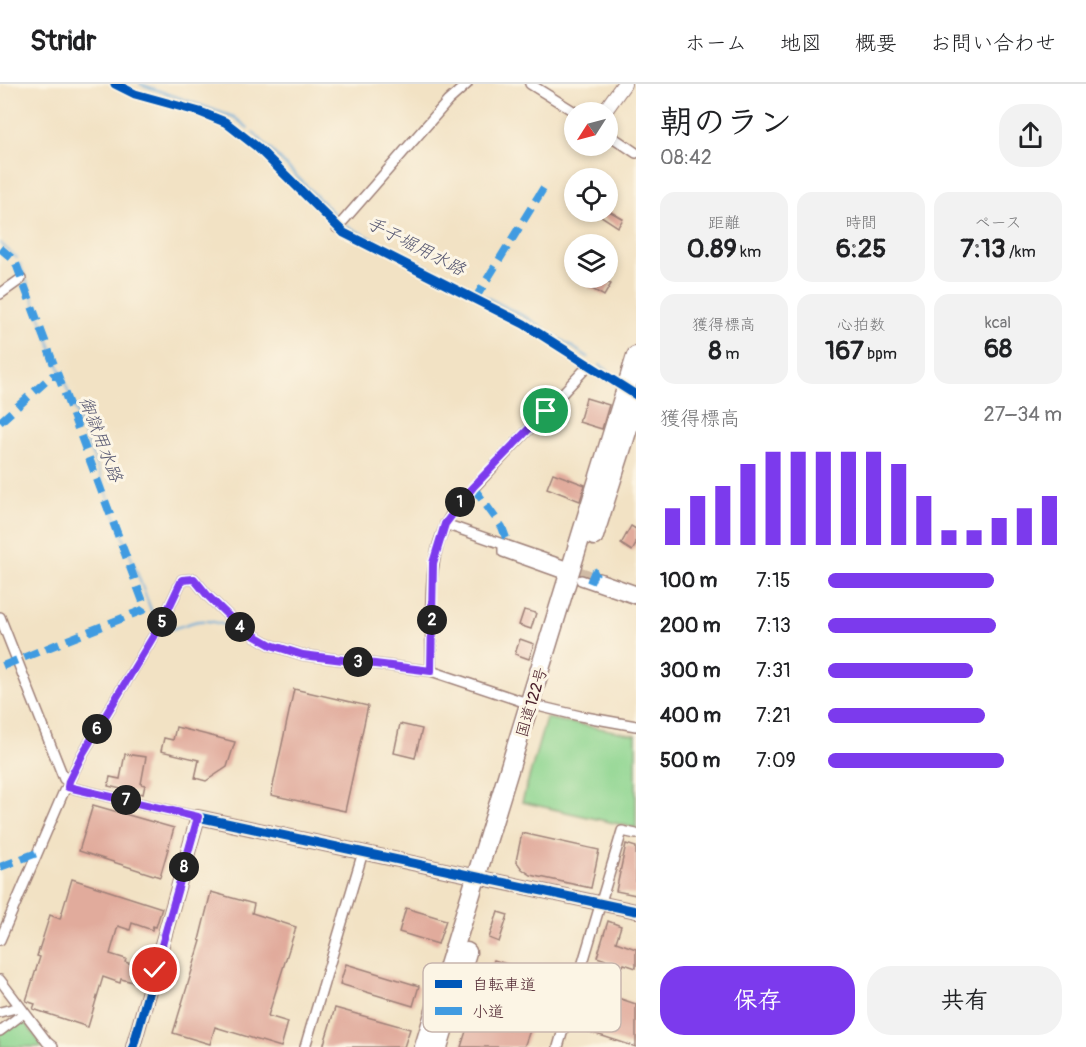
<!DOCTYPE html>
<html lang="ja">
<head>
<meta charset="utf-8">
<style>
	body { margin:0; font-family:Pangolin,"Klee One",sans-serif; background:#f2f2f2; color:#202124; height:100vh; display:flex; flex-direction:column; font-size:22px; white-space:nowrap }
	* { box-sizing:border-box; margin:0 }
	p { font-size:20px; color:#757577 }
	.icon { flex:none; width:33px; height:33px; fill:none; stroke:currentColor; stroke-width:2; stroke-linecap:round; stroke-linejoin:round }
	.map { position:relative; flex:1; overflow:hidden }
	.side { display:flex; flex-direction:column; background:#fff; width:450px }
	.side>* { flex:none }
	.needle { width:39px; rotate:234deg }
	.fabs { position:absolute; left:564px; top:18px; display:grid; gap:12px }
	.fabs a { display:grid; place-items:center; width:54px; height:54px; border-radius:50%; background:#fff; box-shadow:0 3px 9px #0003; font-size:30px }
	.pin { position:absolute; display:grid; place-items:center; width:51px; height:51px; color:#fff; margin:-26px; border:3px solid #fff; border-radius:50%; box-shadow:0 2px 6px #0007 }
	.km { position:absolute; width:30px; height:30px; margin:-15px; border-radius:50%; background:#222; color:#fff; font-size:16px; line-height:30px; text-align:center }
	.round { display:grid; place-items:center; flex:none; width:63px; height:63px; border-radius:24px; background:#f2f2f2 }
	.head { display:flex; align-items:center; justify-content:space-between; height:102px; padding:0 24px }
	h1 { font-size:33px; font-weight:800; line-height:45px }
	.figures { display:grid; grid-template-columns:repeat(3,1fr); gap:9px; height:102px; padding:6px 24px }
	.figures div { display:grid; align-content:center; border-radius:15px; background:#f2f2f2; text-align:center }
	.figures b { font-size:26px; font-weight:800 }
	.figures small { font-size:16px; font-weight:400 }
	.figures p { font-size:16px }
	.chart { height:168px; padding:12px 24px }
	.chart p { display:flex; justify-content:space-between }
	.chart svg { width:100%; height:108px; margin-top:6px; stroke:#7c3aed; stroke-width:6 }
	.cta { display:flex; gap:12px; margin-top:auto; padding:12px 24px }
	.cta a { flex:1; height:69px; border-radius:24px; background:#7c3aed; color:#fff; font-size:24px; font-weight:800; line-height:69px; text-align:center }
	.cta a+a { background:#f2f2f2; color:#202124 }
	ul { padding:0 24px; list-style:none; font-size:20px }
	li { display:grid; grid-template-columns:96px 72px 1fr; align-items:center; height:45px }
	li i { height:15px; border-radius:8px; background:#7c3aed }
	header { display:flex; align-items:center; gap:36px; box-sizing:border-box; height:84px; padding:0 30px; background:#fff; border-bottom:2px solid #e0e0e0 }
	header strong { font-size:28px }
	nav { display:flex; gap:33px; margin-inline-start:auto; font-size:21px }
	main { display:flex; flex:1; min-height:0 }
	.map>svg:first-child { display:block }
</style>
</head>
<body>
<header>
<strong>Stridr</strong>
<nav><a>ホーム</a><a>地図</a><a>概要</a><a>お問い合わせ</a></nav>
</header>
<main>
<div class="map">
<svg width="636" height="963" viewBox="0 0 636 963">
	<rect width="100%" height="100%" fill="#fcf5e5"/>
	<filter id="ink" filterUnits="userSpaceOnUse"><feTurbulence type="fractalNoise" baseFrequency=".0167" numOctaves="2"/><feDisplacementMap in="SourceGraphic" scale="12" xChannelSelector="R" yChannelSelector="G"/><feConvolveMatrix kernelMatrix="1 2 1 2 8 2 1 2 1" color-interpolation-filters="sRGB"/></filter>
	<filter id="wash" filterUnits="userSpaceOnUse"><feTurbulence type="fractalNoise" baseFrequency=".008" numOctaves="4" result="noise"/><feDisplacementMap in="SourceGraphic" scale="24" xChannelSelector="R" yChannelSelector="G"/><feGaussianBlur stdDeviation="1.35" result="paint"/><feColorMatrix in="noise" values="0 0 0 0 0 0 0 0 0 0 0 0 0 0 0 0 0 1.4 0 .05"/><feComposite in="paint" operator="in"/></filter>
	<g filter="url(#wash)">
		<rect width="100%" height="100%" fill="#f2e2c4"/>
		<g fill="#8ed590" stroke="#6c7a5e" stroke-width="1.5">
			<polygon points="546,634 636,651 636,744 522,718"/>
			<polygon points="21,933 42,961 45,963 0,963 0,949"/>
		</g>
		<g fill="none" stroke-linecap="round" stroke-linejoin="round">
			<g stroke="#63a7d8" stroke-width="2">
				<polyline points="140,0 234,33 248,44"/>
				<polyline points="253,48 337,133"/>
				<polyline points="347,142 473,206"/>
				<polyline points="0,159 17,174"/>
				<polyline points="20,180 156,539"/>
				<polyline points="484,212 529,235 588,273"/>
				<polyline points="600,281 609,287"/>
				<path d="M165 546C177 545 187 539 199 537 212 535 226 541 238 547"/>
				<polyline points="554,631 562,632"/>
			</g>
		</g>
		<g id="blocks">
			<g fill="#e1ab9c">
				<polygon points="595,128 611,128 623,135 618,143"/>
				<polygon points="574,194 601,194 611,200 604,212"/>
				<polygon points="586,314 609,321 602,345 579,338"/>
				<polygon points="553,389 585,401 580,417 547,404"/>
				<polygon points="631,442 636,445 636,460 632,467 621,460"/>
				<polygon points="524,526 536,529 531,545 519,541"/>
				<polygon points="520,555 534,560 529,575 515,570"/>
				<polygon points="294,605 368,622 345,727 271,711"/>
				<polygon points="400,640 422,645 415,674 394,669"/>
				<polygon points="176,643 235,658 227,683 206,697 195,694 199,676 161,667 164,654 173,656"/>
				<polygon points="125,670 146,673 141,700 145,701 143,710 108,702 110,693 120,695"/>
				<polygon points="93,721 174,744 160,793 79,767"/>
				<polygon points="522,749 599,766 591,804 531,791 522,785 516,777"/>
				<polygon points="626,760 636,763 636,811 616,807"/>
				<polygon points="72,795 162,824 156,843 153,842 152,846 132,839 130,846 118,842 110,870 126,875 125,878 138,882 133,898 121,895 120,899 103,893 88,943 33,925 35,920 26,917 40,873 37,872 50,831 60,835"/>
				<polygon points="211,808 254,820 252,829 296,843 268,932 288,938 281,963 215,943 210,960 173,949 201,857 199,856"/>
				<polygon points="406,824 446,836 438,860 399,848"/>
				<polygon points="498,828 508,831 499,858 489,854"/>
				<polygon points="608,837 621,842 616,858 636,865 636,884 624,880 623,882 597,873"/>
				<polygon points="494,876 549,894 543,911 537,909 527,939 532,941 524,963 461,963 474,922 489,927 498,897 488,893"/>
				<polygon points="346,880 419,902 413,922 340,900"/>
				<polygon points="600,908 636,920 636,963 587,947"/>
				<polygon points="335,924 410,945 404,963 323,963"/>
			</g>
		</g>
	</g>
	<g filter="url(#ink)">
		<use href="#blocks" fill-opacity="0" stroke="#9e8078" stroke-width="1.5"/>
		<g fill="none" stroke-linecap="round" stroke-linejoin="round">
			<polyline stroke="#d0bba5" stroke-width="9" stroke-dasharray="9 4.5" stroke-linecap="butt" points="568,483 599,494"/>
			<defs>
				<g id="street">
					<polyline points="115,0 135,10 200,28 225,38 257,63 344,149 524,240 629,307"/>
					<polyline points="530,0 575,28"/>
					<polyline points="608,50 636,69"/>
					<polyline points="337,144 448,17 467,0"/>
					<polyline points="0,210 21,195"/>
					<polyline points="445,440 563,481"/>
					<polyline points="503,461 503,468 570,492"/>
					<polyline points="599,494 636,507"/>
					<polyline points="581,496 636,515"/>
					<polyline points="0,533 64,695 69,697"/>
					<path d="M530 620 431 587C432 532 423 469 456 423L588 282"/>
					<polyline points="542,623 580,632 636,642"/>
					<polyline points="68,703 69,697 83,669 162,538 182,496 194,495 208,512 241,544 271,561 303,571 431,587"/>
					<polyline points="0,856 64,707 68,703 198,733"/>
					<polyline points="0,896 47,958 53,963"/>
					<polyline points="0,928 20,923"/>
					<polyline points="0,947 24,929"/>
					<polyline points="305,963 363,768"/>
					<polyline points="558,963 622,747 636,750"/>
				</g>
				<g id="secondary">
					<polyline points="604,28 624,0"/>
					<polyline points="133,963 198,733 636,827"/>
				</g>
				<g id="highway">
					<polyline points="594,452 636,319"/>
					<polyline points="424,963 636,272"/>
					<polyline points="438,963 467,868"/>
				</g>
			</defs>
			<use href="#street" stroke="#9e8078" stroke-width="12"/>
			<use href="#secondary" stroke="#9e8078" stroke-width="16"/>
			<use href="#highway" stroke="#9e8078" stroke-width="21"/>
			<use href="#street" stroke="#fff" stroke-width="9"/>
			<use href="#secondary" stroke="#fff" stroke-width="14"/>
			<use href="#highway" stroke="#fff" stroke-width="18"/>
			<g stroke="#409be1" stroke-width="8" stroke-dasharray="15 8" stroke-linecap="butt">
				<polyline points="0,164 15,177 145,523 143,526 0,583"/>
				<polyline points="475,215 546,100"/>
				<polyline points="0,338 52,292 58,292"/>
				<polyline points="473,403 502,443 506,454"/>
				<polyline points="590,499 594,489 600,486"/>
				<polyline points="0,783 37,769"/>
			</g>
			<defs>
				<g id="cycleway">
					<polyline points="115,0 135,10 200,28 225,38 257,63 344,149 524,240 636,311"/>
					<polyline points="133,963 198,733 636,827"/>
				</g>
			</defs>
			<use href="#cycleway" stroke="#fcf5e5" stroke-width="13"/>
			<use href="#cycleway" stroke="#0057b8" stroke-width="9"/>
		</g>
	</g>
	<g fill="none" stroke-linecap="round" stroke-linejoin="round" filter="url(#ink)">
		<defs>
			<polyline id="route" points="155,886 198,733 68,703 69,697 83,669 162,538 182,496 194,495 208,512 241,544 271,561 303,571 431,587 433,479 445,440 473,403 546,327"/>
		</defs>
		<use href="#route" stroke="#fff" stroke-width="12"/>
		<use href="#route" stroke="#7c3aed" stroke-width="8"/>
	</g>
	<g text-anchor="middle" stroke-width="6" stroke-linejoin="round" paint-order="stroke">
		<g font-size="16" fill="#4a1f2b" stroke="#fcf5e5">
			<text transform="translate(531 618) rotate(-73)" y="6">国道122号</text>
		</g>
		<g font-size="18" font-style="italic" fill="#545570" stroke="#fcf5e5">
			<text transform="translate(416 162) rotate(27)" y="6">手子堀用水路</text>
			<text transform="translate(101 355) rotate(69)" y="6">御獄用水路</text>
		</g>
	</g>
	<rect x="423" y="879" width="198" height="69" rx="9" fill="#fcf5e5" stroke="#c7b5ad" stroke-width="1.5"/>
	<rect x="435" y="896" width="27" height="8" fill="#0057b8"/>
	<rect x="435" y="923" width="27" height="8" fill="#409be1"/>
	<g font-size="16" fill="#4a1f2b">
		<text x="472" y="906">自転車道</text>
		<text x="472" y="933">小道</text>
	</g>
</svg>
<div class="fabs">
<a><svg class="needle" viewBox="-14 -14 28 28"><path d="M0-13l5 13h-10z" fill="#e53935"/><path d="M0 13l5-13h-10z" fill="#757577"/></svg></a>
<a><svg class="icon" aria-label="locate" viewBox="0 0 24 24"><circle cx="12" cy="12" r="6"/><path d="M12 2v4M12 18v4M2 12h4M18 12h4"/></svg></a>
<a><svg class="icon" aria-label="layers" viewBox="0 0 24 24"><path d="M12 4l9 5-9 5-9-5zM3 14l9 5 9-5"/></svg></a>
</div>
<div class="pin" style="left:546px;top:327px;background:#1e9e55"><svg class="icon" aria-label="arrive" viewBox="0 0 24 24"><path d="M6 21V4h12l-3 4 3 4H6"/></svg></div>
<div class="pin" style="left:155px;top:886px;background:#d93025"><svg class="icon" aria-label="check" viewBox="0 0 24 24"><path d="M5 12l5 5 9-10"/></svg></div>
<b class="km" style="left:460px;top:418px">1</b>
<b class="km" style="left:432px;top:536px">2</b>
<b class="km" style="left:358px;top:578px">3</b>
<b class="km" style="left:240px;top:543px">4</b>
<b class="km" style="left:162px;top:538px">5</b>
<b class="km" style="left:97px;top:645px">6</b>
<b class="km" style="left:126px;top:716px">7</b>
<b class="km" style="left:184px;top:783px">8</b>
</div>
<section class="side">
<div class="head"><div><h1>朝のラン</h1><p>08:42</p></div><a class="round"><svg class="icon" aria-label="share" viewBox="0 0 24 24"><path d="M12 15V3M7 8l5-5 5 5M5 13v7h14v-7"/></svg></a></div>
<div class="figures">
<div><p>距離</p><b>0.89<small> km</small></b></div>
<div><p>時間</p><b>6:25</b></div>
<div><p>ペース</p><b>7:13<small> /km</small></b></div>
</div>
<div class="figures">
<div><p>獲得標高</p><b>8<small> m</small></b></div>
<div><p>心拍数</p><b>167<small> bpm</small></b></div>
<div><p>kcal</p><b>68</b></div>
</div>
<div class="chart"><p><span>獲得標高</span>27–34 m</p>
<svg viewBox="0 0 160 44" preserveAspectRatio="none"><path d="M5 44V29M15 44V24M25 44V20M35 44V11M45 44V6M55 44V6M65 44V6M75 44V6M85 44V6M95 44V11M105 44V24M115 44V38M125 44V38M135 44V33M145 44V29M155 44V24"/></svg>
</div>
<ul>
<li><b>100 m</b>7:15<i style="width:71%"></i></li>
<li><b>200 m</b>7:13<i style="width:72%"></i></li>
<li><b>300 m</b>7:31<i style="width:62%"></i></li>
<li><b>400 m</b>7:21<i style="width:67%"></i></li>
<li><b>500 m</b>7:09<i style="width:75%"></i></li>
</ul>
<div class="cta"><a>保存</a><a>共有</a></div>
</section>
</main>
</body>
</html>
